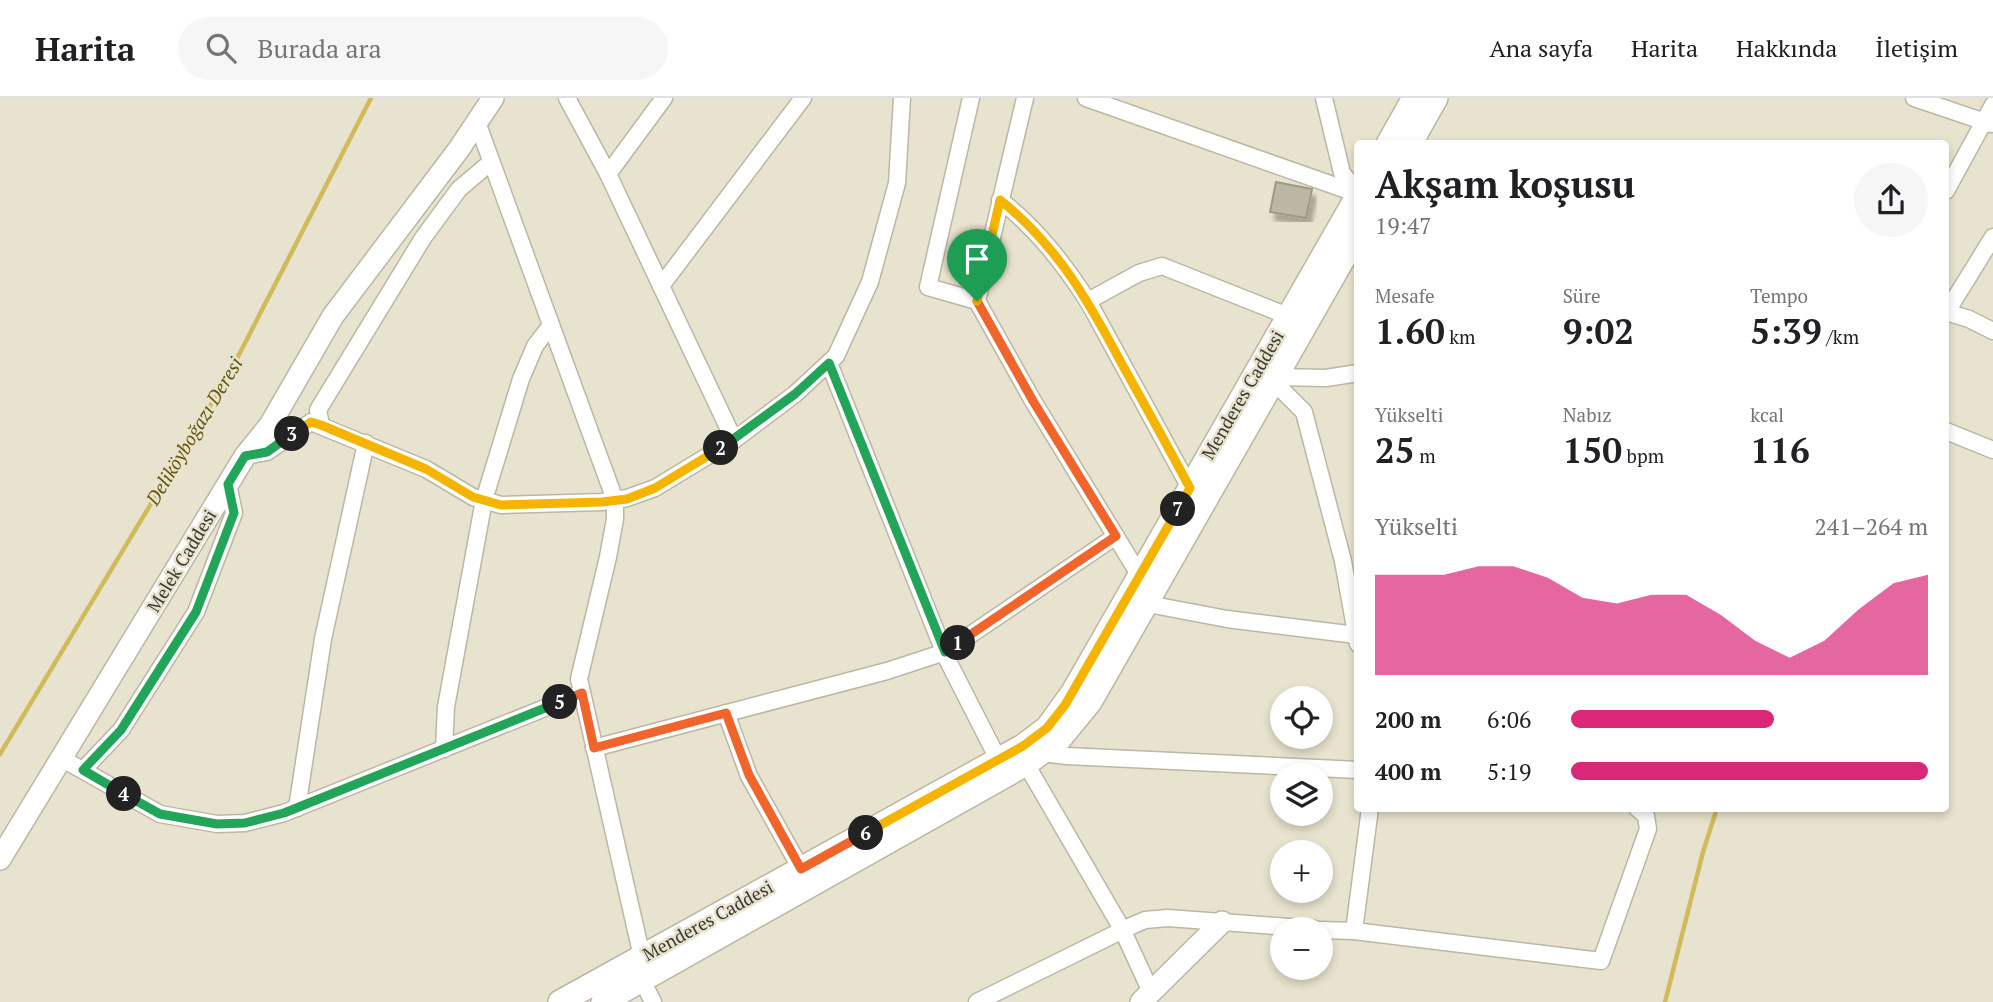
<!DOCTYPE html>
<html lang="tr">
<head>
<meta charset="utf-8">
<style>
	body { margin:0; font-family:"PT Serif",serif; background:#f6f6f6; color:#202124; height:100vh; display:flex; flex-direction:column; font-size:26px; white-space:nowrap }
	* { box-sizing:border-box; margin:0 }
	p { font-size:23px; color:#757577 }
	.icon { flex:none; width:38px; height:38px; fill:none; stroke:currentColor; stroke-width:2; stroke-linecap:round; stroke-linejoin:round }
	.map { position:relative; flex:1; overflow:hidden }
	.drawer { position:absolute; left:1354px; top:42px; width:595px; height:672px; display:flex; flex-direction:column; background:#fff; border-radius:7px; box-shadow:0 4px 10px #0003 }
	.drawer>* { flex:none }
	.buttons { position:absolute; left:1270px; top:588px; display:grid; gap:14px }
	.buttons a { display:grid; place-items:center; width:63px; height:63px; border-radius:50%; background:#fff; box-shadow:0 4px 10px #0003; font-size:35px }
	.pin { position:absolute; display:grid; place-items:center; width:60px; height:60px; color:#fff; margin:-72px -30px; border-radius:50% 50% 50% 0; rotate:-45deg; box-shadow:0 0 7px #0007 }
	.pin .icon { rotate:45deg }
	.km { position:absolute; width:35px; height:35px; margin:-18px; border-radius:50%; background:#222; color:#fff; font-size:19px; line-height:35px; text-align:center }
	.round { display:grid; place-items:center; flex:none; width:74px; height:74px; border-radius:37px; background:#f6f6f6 }
	.overview { display:flex; align-items:center; justify-content:space-between; height:119px; padding:0 21px }
	h1 { font-size:38px; font-weight:700; line-height:52px }
	.stats { display:grid; grid-template-columns:repeat(3,1fr); gap:10px; height:119px; padding:7px 21px }
	.stats div { display:grid; align-content:center }
	.stats b { font-size:35px; font-weight:700 }
	.stats small { font-size:19px; font-weight:400 }
	.stats p { font-size:19px }
	.chart { height:196px; padding:14px 21px }
	.chart p { display:flex; justify-content:space-between }
	.chart svg { width:100%; height:126px; margin-top:7px; fill:#db2777; opacity:.7 }
	ul { padding:0 21px; list-style:none; font-size:23px }
	li { display:grid; grid-template-columns:112px 84px 1fr; align-items:center; height:52px }
	li i { height:18px; border-radius:9px; background:#db2777 }
	header { display:flex; align-items:center; gap:42px; box-sizing:border-box; height:98px; padding:0 35px; background:#fff; border-bottom:2px solid #e0e0e0 }
	header strong { font-size:33px }
	nav { display:flex; gap:38px; margin-inline-start:auto; font-size:24px }
	.search { width:490px; height:63px; background:#f6f6f6; display:flex; align-items:center; gap:18px; box-sizing:border-box; padding:0 24px; border-radius:38px; color:#757577; font-size:26px }
	.map>svg:first-child { display:block }
</style>
</head>
<body>
<header>
<strong>Harita</strong>
<div class="search"><svg class="icon" aria-label="search" viewBox="0 0 24 24"><circle cx="10" cy="10" r="6"/><path d="M15 15l6 6"/></svg>Burada ara</div>
<nav><a>Ana sayfa</a><a>Harita</a><a>Hakkında</a><a>İletişim</a></nav>
</header>
<div class="map">
<svg width="1993" height="904" viewBox="0 0 1993 904">
	<defs>
		<filter id="shadow"><feDropShadow dx="4.5" dy="8" stdDeviation="2" flood-color="#0004"/></filter>
	</defs>
	<rect width="100%" height="100%" fill="#e8e3ce"/>
	<g fill="none" stroke-linecap="round" stroke-linejoin="round">
		<g stroke="#d1ba59" stroke-width="4.5">
			<polyline points="0,656 228,278 371,0"/>
			<polyline points="1665,904 1703,754 1717,710"/>
		</g>
	</g>
	<polygon fill="#bbb7a3" stroke="#9e9986" stroke-width="2" filter="url(#shadow)" points="1276,84 1312,91 1306,120 1270,114"/>
	<g fill="none" stroke-linecap="round" stroke-linejoin="round">
		<defs>
			<g id="minor">
				<polyline points="567,0 608,76 734,342"/>
				<polyline points="971,0 928,189 977,203"/>
				<polyline points="1025,0 977,203 1033,303 1140,478"/>
				<polyline points="1086,0 1358,96"/>
				<polyline points="1324,0 1342,75 1358,95"/>
				<polyline points="1914,0 1991,26"/>
				<polyline points="477,24 615,402 615,421 608,459 579,581 642,859 642,882 653,904"/>
				<polyline points="608,76 664,0"/>
				<polyline points="1946,93 1993,7"/>
				<path d="M1000 102C1037 131 1063 165 1088 203L1139 175 1162 168 1288 218"/>
				<polyline points="661,188 803,0"/>
				<polyline points="1088,203 1190,390"/>
				<polyline points="1946,214 1969,221 1993,233"/>
				<polyline points="1946,215 1993,139"/>
				<polyline points="829,265 947,561 998,661"/>
				<polyline points="1275,279 1326,280 1358,275"/>
				<polyline points="1273,283 1304,314 1343,463 1358,546"/>
				<polyline points="321,327 318,312 423,140 459,91 491,64"/>
				<polyline points="1946,333 1993,352"/>
				<polyline points="245,358 267,354 311,324 426,371 473,399 501,407 602,404 627,400 655,390 734,342 795,296 836,258 870,184 897,85 902,0"/>
				<polyline points="1148,506 1227,521 1356,537"/>
				<polyline points="726,615 749,678 801,771"/>
				<polyline points="594,650 887,573 945,554 1116,438"/>
				<polyline points="444,651 446,609 484,402 521,281 535,248 551,227"/>
				<polyline points="1042,655 1067,658 1358,672"/>
				<polyline points="61,660 160,716 217,726 245,725 284,715 582,595"/>
				<polyline points="1026,666 1122,831 1151,894"/>
				<polyline points="83,672 121,632 196,514 234,415 228,386"/>
				<polyline points="297,710 323,541 366,345"/>
				<polyline points="1321,832 1354,833 1601,863 1648,731 1646,718 1637,710"/>
				<polyline points="1354,833 1370,710"/>
				<polyline points="977,904 1129,829 1145,822 1168,820 1315,831"/>
			</g>
			<g id="tertiary">
				<polyline points="0,761 245,358 270,327 333,218 459,51 493,0"/>
				<polyline points="1141,904 1222,824"/>
			</g>
			<g id="secondary">
				<polyline points="1388,46 1414,0"/>
				<polyline points="1410,46 1436,0"/>
				<polyline points="560,904 1023,648 1047,630 1073,594 1358,97"/>
				<polyline points="603,904 1026,666 1058,643 1090,604 1358,135"/>
			</g>
		</defs>
		<use href="#minor" stroke="#bcb7a3" stroke-width="19"/>
		<use href="#tertiary" stroke="#bcb7a3" stroke-width="24"/>
		<use href="#secondary" stroke="#bcb7a3" stroke-width="26"/>
		<use href="#minor" stroke="#fff" stroke-width="16"/>
		<use href="#tertiary" stroke="#fff" stroke-width="21"/>
		<use href="#secondary" stroke="#fff" stroke-width="23"/>
	</g>
	<g fill="none" stroke-linecap="round" stroke-linejoin="round">
		<defs>
			<polyline id="split-1" points="958,545 1116,438 1033,303 977,203"/>
			<polyline id="split-2" points="721,350 795,296 829,265 945,554 958,545"/>
			<polyline id="split-3" points="292,336 311,324 321,327 426,371 473,399 501,407 602,404 627,401 655,390 721,350"/>
			<polyline id="split-4" points="124,696 83,672 121,632 196,514 234,415 228,386 245,358 267,354 292,336"/>
			<polyline id="split-5" points="124,696 160,716 217,726 245,725 284,715 560,604"/>
			<polyline id="split-6" points="560,604 582,595 594,650 726,615 749,677 801,771 866,735"/>
			<polyline id="split-7" points="866,735 1023,648 1047,630 1065,607 1178,411"/>
			<path id="split-8" d="M977 203 1000 102C1058 148 1089 204 1123 268 1146 309 1168 349 1190 390L1178 411"/>
		</defs>
		<use href="#split-1" stroke="#fff" stroke-width="14"/>
		<use href="#split-2" stroke="#fff" stroke-width="14"/>
		<use href="#split-3" stroke="#fff" stroke-width="14"/>
		<use href="#split-4" stroke="#fff" stroke-width="14"/>
		<use href="#split-5" stroke="#fff" stroke-width="14"/>
		<use href="#split-6" stroke="#fff" stroke-width="14"/>
		<use href="#split-7" stroke="#fff" stroke-width="14"/>
		<use href="#split-8" stroke="#fff" stroke-width="14"/>
		<use href="#split-1" stroke="#f0652b" stroke-width="9"/>
		<use href="#split-2" stroke="#22a559" stroke-width="9"/>
		<use href="#split-3" stroke="#f5b400" stroke-width="9"/>
		<use href="#split-4" stroke="#22a559" stroke-width="9"/>
		<use href="#split-5" stroke="#22a559" stroke-width="9"/>
		<use href="#split-6" stroke="#f0652b" stroke-width="9"/>
		<use href="#split-7" stroke="#f5b400" stroke-width="9"/>
		<use href="#split-8" stroke="#f5b400" stroke-width="9"/>
	</g>
	<g text-anchor="middle" stroke-width="5" stroke-linejoin="round" paint-order="stroke">
		<g font-size="18" fill="#3c3a32" stroke="#e8e3ce">
			<text transform="translate(1243 297) rotate(-60)" y="6">Menderes Caddesi</text>
			<text transform="translate(182 463) rotate(-59)" y="6">Melek Caddesi</text>
			<text transform="translate(708 823) rotate(-29)" y="6">Menderes Caddesi</text>
		</g>
		<g font-size="19" font-style="italic" fill="#655506" stroke="#e8e3ce">
			<text transform="translate(194 333) rotate(-59)" y="7">Deliköyboğazı Deresi</text>
		</g>
	</g>
</svg>
<div class="buttons">
<a><svg class="icon" aria-label="locate" viewBox="0 0 24 24"><circle cx="12" cy="12" r="6"/><path d="M12 2v4M12 18v4M2 12h4M18 12h4"/></svg></a>
<a><svg class="icon" aria-label="layers" viewBox="0 0 24 24"><path d="M12 4l9 5-9 5-9-5zM3 14l9 5 9-5"/></svg></a>
<a>+</a>
<a>−</a>
</div>
<div class="pin" style="left:977px;top:203px;background:#1e9e55"><svg class="icon" aria-label="arrive" viewBox="0 0 24 24"><path d="M6 21V4h12l-3 4 3 4H6"/></svg></div>
<b class="km" style="left:958px;top:545px">1</b>
<b class="km" style="left:721px;top:350px">2</b>
<b class="km" style="left:292px;top:336px">3</b>
<b class="km" style="left:124px;top:696px">4</b>
<b class="km" style="left:560px;top:604px">5</b>
<b class="km" style="left:866px;top:735px">6</b>
<b class="km" style="left:1178px;top:411px">7</b>
<section class="drawer">
<div class="overview"><div><h1>Akşam koşusu</h1><p>19:47</p></div><a class="round"><svg class="icon" aria-label="share" viewBox="0 0 24 24"><path d="M12 15V3M7 8l5-5 5 5M5 13v7h14v-7"/></svg></a></div>
<div class="stats">
<div><p>Mesafe</p><b>1.60<small> km</small></b></div>
<div><p>Süre</p><b>9:02</b></div>
<div><p>Tempo</p><b>5:39<small> /km</small></b></div>
</div>
<div class="stats">
<div><p>Yükselti</p><b>25<small> m</small></b></div>
<div><p>Nabız</p><b>150<small> bpm</small></b></div>
<div><p>kcal</p><b>116</b></div>
</div>
<div class="chart"><p><span>Yükselti</span>241–264 m</p>
<svg viewBox="0 0 160 44" preserveAspectRatio="none"><path d="M0 44V9L10 9L20 9L30 6L40 6L50 10L60 17L70 19L80 16L90 16L100 23L110 32L120 38L130 32L140 21L150 12L160 9V44z"/></svg>
</div>
<ul>
<li><b>200 m</b>6:06<i style="width:57%"></i></li>
<li><b>400 m</b>5:19<i style="width:100%"></i></li>
</ul>
</section>
</div>
</body>
</html>
